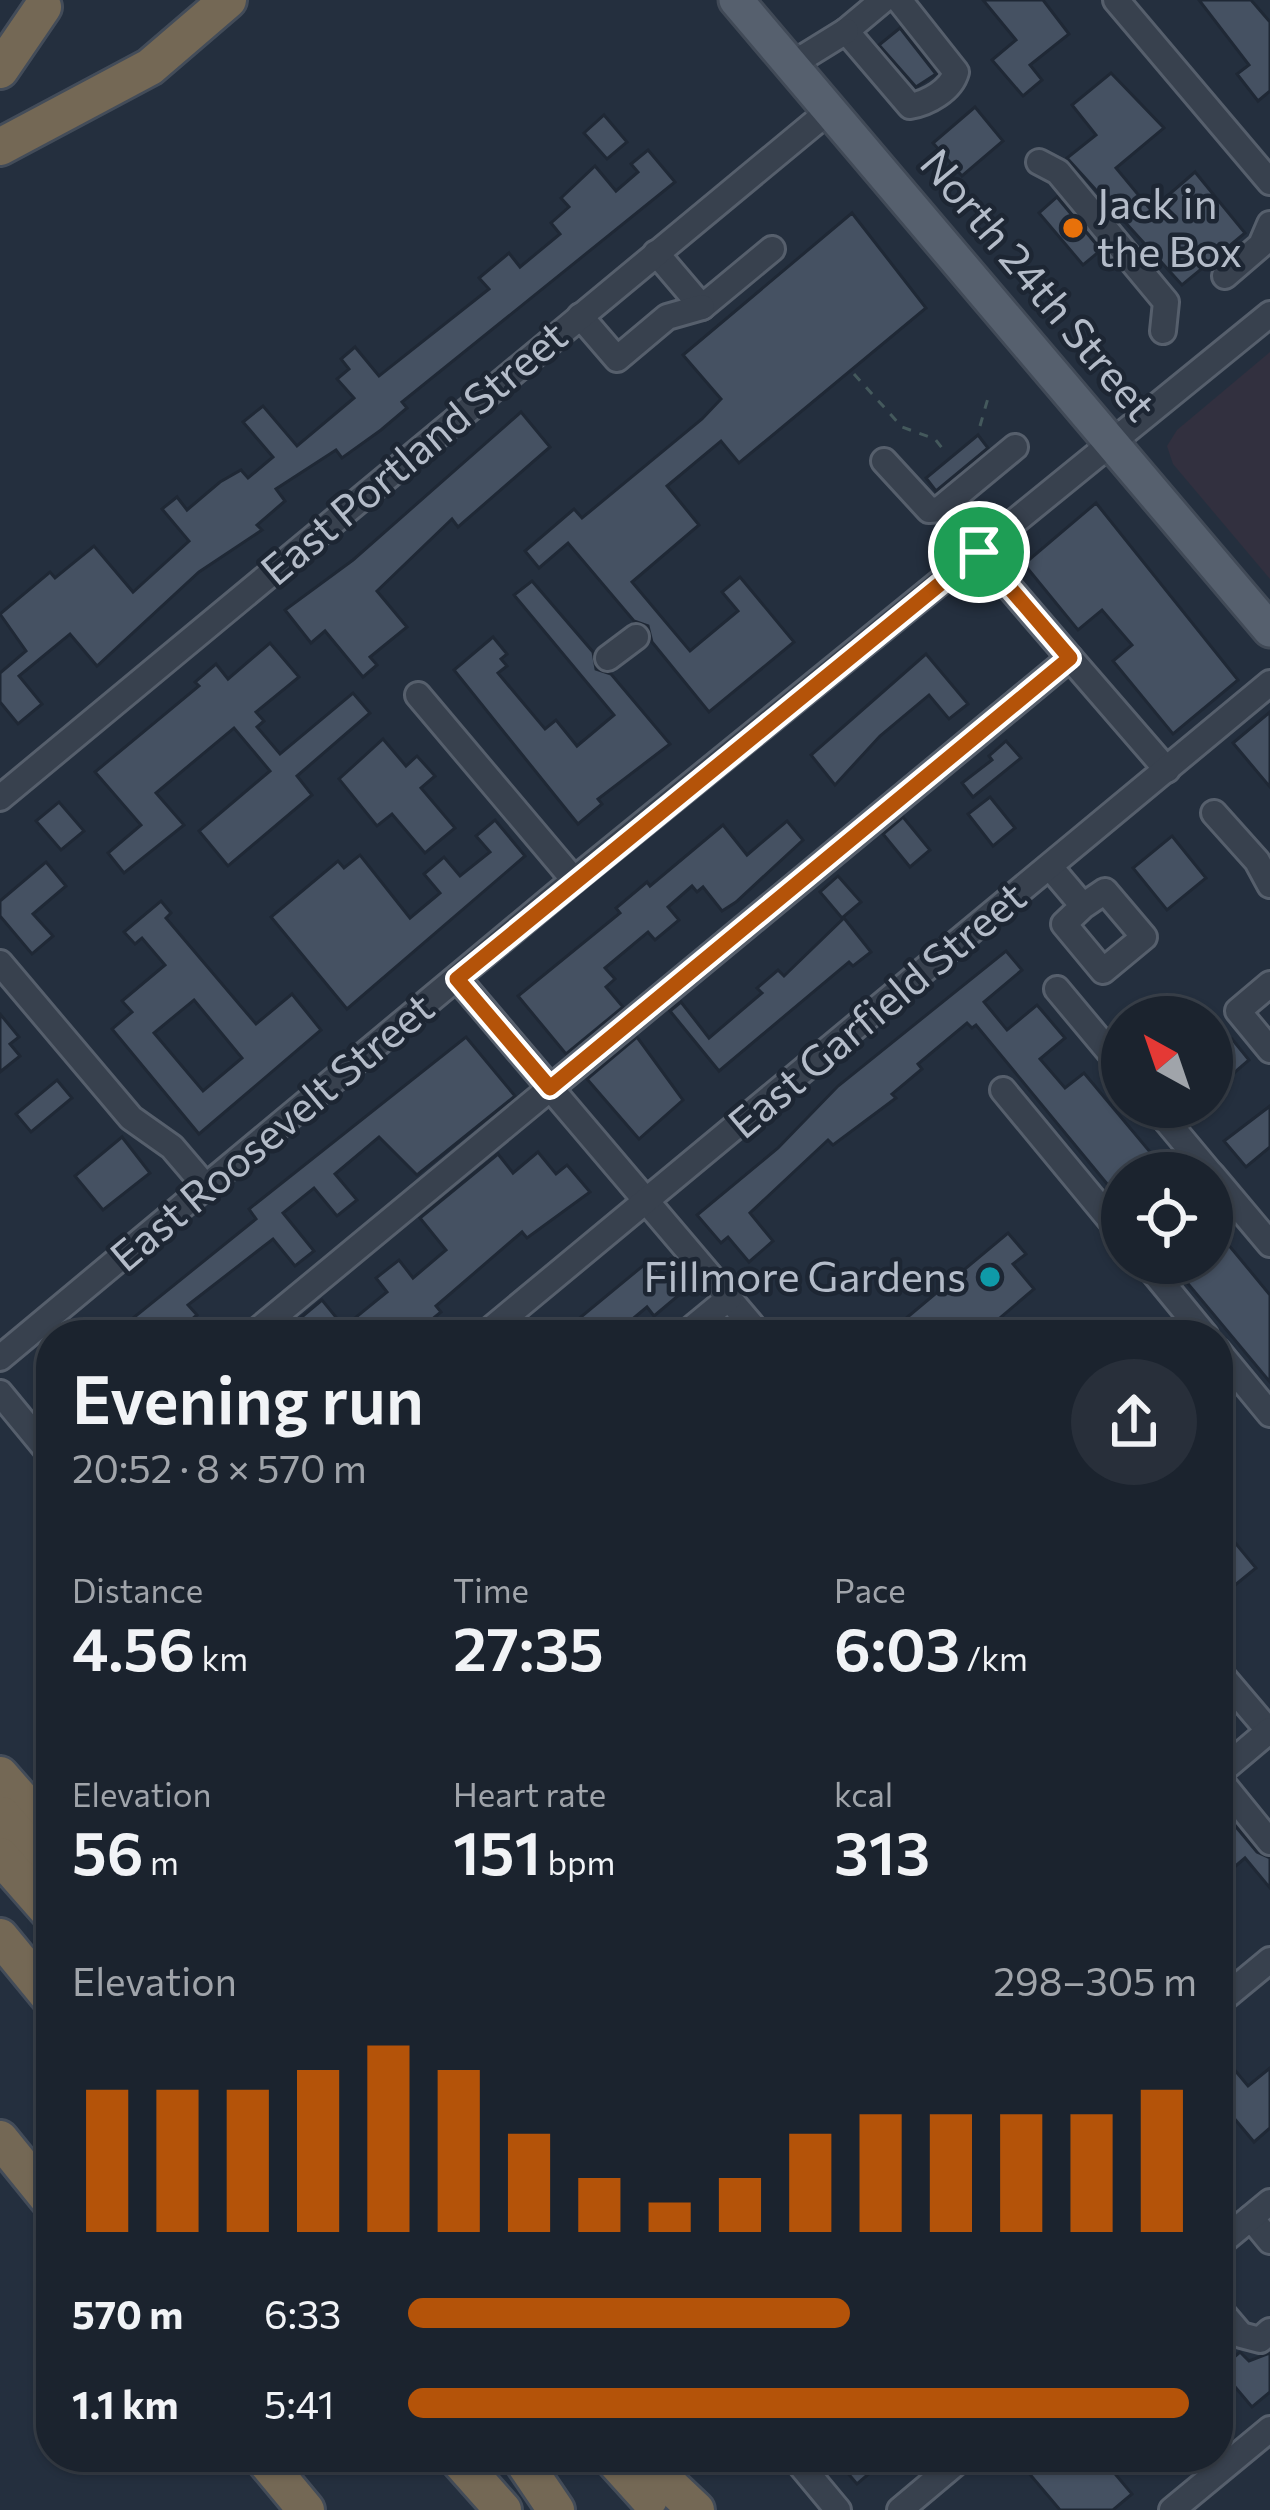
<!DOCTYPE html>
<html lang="en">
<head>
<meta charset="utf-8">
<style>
	body { margin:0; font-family:Commissioner,sans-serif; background:#282f3a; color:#f1f3f6; height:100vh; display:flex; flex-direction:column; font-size:45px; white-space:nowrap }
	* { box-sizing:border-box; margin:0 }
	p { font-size:39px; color:#a0a4aa }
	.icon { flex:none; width:66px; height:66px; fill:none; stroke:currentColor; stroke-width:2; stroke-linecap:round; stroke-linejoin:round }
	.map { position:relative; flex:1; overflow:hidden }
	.sheet { position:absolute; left:36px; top:1320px; width:1197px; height:1152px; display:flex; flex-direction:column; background:#1b232e; border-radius:48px; box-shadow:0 3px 9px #0004,0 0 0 3px #39404a }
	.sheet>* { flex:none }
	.needle { width:78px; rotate:320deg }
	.fabs { position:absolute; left:1101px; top:996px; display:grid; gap:24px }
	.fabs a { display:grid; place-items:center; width:132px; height:132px; border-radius:50%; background:#1b232e; box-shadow:0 3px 9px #0004,0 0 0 3px #39404a; font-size:60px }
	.pin { position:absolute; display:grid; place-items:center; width:102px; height:102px; color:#fff; margin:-51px; border:6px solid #fff; border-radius:50%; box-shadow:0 3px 12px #0007 }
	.round { display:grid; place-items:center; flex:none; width:126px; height:126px; border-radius:63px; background:#282f3a }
	.headline { display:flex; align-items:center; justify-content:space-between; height:204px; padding:0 36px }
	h1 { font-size:66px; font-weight:600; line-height:90px }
	.metrics { display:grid; grid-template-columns:repeat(3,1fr); gap:18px; height:204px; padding:12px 36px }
	.metrics div { display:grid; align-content:center }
	.metrics b { font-size:60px; font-weight:600 }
	.metrics small { font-size:33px; font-weight:400 }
	.metrics p { font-size:33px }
	.chart { height:336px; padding:24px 36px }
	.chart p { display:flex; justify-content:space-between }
	.chart svg { width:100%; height:216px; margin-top:12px; stroke:#b45309; stroke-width:6 }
	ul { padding:0 36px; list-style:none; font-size:39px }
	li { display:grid; grid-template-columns:192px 144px 1fr; align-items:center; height:90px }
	li i { height:30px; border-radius:15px; background:#b45309 }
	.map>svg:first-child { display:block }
</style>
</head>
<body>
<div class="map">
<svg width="1270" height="2510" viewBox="0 0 1270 2510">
	<rect width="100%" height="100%" fill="#242f3e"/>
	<polygon fill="#32303f" points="1270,352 1270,579 1173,464 1167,446 1177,430"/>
	<g fill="#455162" stroke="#1f2835" stroke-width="3" fill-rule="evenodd">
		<polygon points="983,0 1043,0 1069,34 1030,65 1042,80 1023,96 992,60 1016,40"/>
		<polygon points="1199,0 1251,0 1270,22 1270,91 1258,101 1237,74 1249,65"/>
		<polygon points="900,28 936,74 916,87 879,45"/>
		<polygon points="1111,73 1164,128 1116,168 1151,210 1195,172 1245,233 1182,285 1067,158 1096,135 1072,105"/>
		<polygon points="975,107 1003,141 962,176 933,143"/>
		<polygon points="604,115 627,142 607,159 584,133"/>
		<polygon points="648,150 675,182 402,402 407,408 381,430 342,458 336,450 276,489 285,501 257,525 262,530 199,572 97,666 70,634 19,676 42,704 18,724 0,702 0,673 26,651 0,614 50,572 55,578 94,546 133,592 189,541 162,509 177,497 187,510 220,482 241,470 248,478 273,457 243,422 263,406 297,446 354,398 337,379 349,369 341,359 355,347 379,376 489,289 479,278 509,253 520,267 560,234 551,223 569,207 561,198 595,166 616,191 638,172 631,164"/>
		<polygon points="1057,197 1101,250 1083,265 1039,213"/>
		<polygon points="852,213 926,308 739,463 721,441 667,486 699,525 632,582 690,651 738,611 722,592 740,577 794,642 709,712 652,642 648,626 634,621 568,543 539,568 525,551 574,509 582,518 702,419 721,399 683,355"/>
		<polygon points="521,412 550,447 458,527 452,519 377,591 407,627 370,657 377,665 363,677 325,631 311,643 285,610 353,560"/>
		<polygon points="978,435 988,448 936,491 926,478"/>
		<polygon points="1096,503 1238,680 1173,734 1113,661 1132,645 1102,610 1078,630 1024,564"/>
		<polygon points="532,581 593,652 596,669 611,674 670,744 598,799 602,804 578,824 454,670 493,637 507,654 501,659 507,666 498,673 545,729 556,720 577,746 614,715 514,595"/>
		<polygon points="270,643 299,677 256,712 264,721 257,727 280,754 353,693 370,713 297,776 312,795 228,866 199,831 270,771 234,728 156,793 184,825 124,873 108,853 141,825 95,772 199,686 195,682 216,664 228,679"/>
		<polygon points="926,654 968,704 949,719 929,695 880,736 835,785 811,755"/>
		<polygon points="1270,712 1270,787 1233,743"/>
		<polygon points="383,739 406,766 417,756 435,776 421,788 455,828 425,853 392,814 377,826 339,779"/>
		<polygon points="1006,741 1021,758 973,797 962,783 992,760 989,756"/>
		<polygon points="990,797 1015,828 993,846 968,814"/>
		<polygon points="59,802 84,831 61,850 36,821"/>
		<polygon points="903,817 930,850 910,867 883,834"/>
		<polygon points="495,820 525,856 347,1009 271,917 338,861 344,868 360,855 410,918 440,893 424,874 444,857 460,876 490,852 476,836"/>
		<polygon points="787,821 803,840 736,902 722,911 703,887 697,892 692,886 668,907 679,920 655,940 648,932 605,968 615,979 606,987 623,1007 566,1054 518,996 620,913 616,908 647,882 650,886 723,825 747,855"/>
		<polygon points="1172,836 1206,878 1167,910 1133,868"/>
		<polygon points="46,862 66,886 33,914 53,936 32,954 0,916 0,901"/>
		<polygon points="838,876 861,902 842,918 820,892"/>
		<path d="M161 901 171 913 166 918 256 1024 292 994 321 1030 199 1134 112 1029 132 1012 122 1001 165 965 142 938 135 944 124 932ZM194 1000 242 1058 203 1091 154 1033Z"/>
		<polygon points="844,918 871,952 853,966 849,962 719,1071 670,1011 681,1002 709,1038 762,993 757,988 778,970 784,976"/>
		<polygon points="1006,951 1022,970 984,1002 1007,1030 1037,1005 1065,1038 1040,1059 1065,1088 1084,1073 1156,1159 1140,1173 1122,1173 1122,1202 976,1025 972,1028 967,1023 918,1064 922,1069 892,1094 896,1098 833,1145 828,1140 750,1213 773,1241 749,1262 728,1237 721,1243 697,1215 778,1148 838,1086"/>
		<polygon points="0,1014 19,1037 10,1044 20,1056 0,1072"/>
		<polygon points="466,1037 515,1096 417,1175 379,1137 335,1174 357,1200 337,1216 314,1188 283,1213 314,1251 295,1266 273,1239 188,1305 197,1315 174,1334 164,1323 151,1335 112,1335 256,1219 249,1209"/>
		<polygon points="637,1037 683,1100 639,1139 587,1079"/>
		<polygon points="1232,1039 1249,1060 1212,1092 1212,1055"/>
		<polygon points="57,1080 72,1098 31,1132 16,1114"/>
		<polygon points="1270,1106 1270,1147 1246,1167 1224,1141"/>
		<polygon points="122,1137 150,1173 103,1210 75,1176"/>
		<polygon points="538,1152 556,1174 567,1165 590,1192 527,1238 522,1232 436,1306 441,1312 413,1335 280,1335 322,1300 344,1327 387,1292 376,1278 399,1260 413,1278 446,1250 420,1218 498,1154 513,1173"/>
		<polygon points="1008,1233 1026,1254 1013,1264 1034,1289 980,1335 886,1335"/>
		<polygon points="1222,1237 1270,1295 1270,1382 1179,1273 1190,1263 1212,1263 1212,1245"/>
		<polygon points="650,1260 679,1295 654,1316 647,1307 623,1327 630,1335 559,1335"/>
		<polygon points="1218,1522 1256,1568 1218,1599"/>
		<polygon points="1232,1822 1257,1852 1270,1858 1270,1888 1245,1858 1218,1881 1218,1845 1227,1838 1222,1831"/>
		<polygon points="1218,2050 1248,2086 1270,2068 1270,2128 1254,2142 1218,2099"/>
		<polygon points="1240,2352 1249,2361 1270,2353 1270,2392 1252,2407 1220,2369"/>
		<polygon points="834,2457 871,2457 878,2466 857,2484"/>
		<polygon points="1031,2457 1101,2457 1132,2494 1113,2510 1060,2510 1022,2465"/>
	</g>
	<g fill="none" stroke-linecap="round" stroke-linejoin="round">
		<defs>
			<g id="minor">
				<path d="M883 0 846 31 910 106C928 103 951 90 956 72L899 0"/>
				<polyline points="1116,0 1270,182"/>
				<polyline points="791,65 846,31"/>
				<polyline points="1039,162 1058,172 1166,302 1163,331"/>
				<polyline points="656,253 702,307 772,249"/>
				<polyline points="1225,276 1261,245 1270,224"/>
				<polyline points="580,316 617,359 667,317 702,307"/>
				<polyline points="884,461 929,510 940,509 1015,447"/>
				<polyline points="608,658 636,637"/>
				<polyline points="1070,658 1167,770"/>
				<polyline points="418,695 574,880"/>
				<polyline points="0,798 830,110"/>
				<polyline points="1214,813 1257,861 1270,885"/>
				<polyline points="1050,867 1083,906 1064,924 1103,971 1144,937 1105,891 1083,906"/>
				<polyline points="0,963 131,1118 172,1147 207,1188"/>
				<polyline points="457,978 760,1335"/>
				<polyline points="1270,984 1238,1011 1270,1050"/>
				<polyline points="1057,989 1122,1067"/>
				<polyline points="1003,1090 1122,1234"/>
				<polyline points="1155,1107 1210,1173"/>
				<polyline points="1212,1175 1270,1244"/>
				<polyline points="1146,1263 1205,1335"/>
				<polyline points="252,1335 1070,658 979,552"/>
				<polyline points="484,1335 1270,683"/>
				<polyline points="684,1335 729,1298"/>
				<polyline points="1218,1351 1270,1414"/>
				<polyline points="0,1358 574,880 1270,314"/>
				<polyline points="0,1393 51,1455"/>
				<polyline points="1218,1671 1269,1731"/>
				<polyline points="1218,1774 1270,1730"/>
				<polyline points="1218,1778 1270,1842"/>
				<polyline points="1218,2003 1270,1960"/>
				<polyline points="1251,2218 1270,2241"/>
				<polyline points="1218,2245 1270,2202"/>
				<polyline points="1218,2308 1241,2335 1260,2340 1270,2331"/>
				<polyline points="794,2457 838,2510"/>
				<polyline points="900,2510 963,2457"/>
				<polyline points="1172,2510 1270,2429"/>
			</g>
			<polyline id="major" points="736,0 1270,630"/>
			<g id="highway">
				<polyline points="0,70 43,7"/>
				<polyline points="0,147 150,67 228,0"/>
				<polyline points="0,1775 51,1833"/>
				<polyline points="2,1815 51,1871"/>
				<polyline points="0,1856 51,1914"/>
				<polyline points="0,1937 51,1999"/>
				<polyline points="0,2139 51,2202"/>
				<polyline points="262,2457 306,2510"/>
				<polyline points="456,2457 503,2510"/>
				<polyline points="520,2457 556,2510"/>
				<polyline points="611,2457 649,2499"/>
				<polyline points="640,2457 696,2510"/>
			</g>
		</defs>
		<use href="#minor" stroke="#565f6c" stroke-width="30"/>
		<use href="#major" stroke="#414a57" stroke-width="39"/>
		<use href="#highway" stroke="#434c59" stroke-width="42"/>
		<g stroke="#44595c" stroke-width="3" stroke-dasharray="9 9" stroke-linecap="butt">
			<polyline points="854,374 902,427 935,439 942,448"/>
			<polyline points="980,426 988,398"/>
		</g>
		<use href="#minor" stroke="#38414e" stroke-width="24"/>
		<use href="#major" stroke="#56606e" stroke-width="33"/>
		<use href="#highway" stroke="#746855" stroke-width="36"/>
	</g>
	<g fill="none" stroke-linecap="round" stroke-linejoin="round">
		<defs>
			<polygon id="route" points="979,552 1070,658 550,1088 457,979"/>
		</defs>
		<use href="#route" stroke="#fff" stroke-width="24"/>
		<use href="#route" stroke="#b45309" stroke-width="15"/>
	</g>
	<circle fill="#e8710a" stroke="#1d2633" stroke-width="4.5" cx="1073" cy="228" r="12"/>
	<circle fill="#0f9aa8" stroke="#1d2633" stroke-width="4.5" cx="990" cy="1277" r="12"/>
	<g text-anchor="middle" stroke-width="9" stroke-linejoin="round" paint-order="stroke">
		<g font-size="42" fill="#b4bcc9" stroke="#1d2633" text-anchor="start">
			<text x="1097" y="219">Jack in<tspan x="1097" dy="48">the Box</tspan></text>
			<text x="966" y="1292" text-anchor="end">Fillmore Gardens</text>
		</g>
		<g font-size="42" fill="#b4bcc9" stroke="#1d2633">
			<text transform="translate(1038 285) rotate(50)" y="15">North 24th Street</text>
			<text transform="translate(414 453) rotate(-40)" y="15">East Portland Street</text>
			<text transform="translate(877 1010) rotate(-40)" y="15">East Garfield Street</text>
			<text transform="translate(272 1132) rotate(-40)" y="15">East Roosevelt Street</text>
		</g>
	</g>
</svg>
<div class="fabs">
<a><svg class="needle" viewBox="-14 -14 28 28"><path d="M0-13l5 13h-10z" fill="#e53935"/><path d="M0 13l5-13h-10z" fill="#a0a4aa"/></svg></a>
<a><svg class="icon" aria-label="locate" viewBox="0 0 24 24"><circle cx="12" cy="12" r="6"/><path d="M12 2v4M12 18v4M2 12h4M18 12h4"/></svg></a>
</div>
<div class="pin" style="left:979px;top:552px;background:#1e9e55"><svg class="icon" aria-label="arrive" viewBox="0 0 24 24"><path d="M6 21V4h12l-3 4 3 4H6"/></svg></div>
<section class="sheet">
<div class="headline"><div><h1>Evening run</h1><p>20:52 · 8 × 570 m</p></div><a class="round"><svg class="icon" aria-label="share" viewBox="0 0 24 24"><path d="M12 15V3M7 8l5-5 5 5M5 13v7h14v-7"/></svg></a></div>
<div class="metrics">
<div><p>Distance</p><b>4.56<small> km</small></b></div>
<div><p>Time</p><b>27:35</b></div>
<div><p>Pace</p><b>6:03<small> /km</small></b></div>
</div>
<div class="metrics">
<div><p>Elevation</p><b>56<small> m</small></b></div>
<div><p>Heart rate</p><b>151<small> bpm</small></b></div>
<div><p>kcal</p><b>313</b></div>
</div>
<div class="chart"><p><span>Elevation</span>298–305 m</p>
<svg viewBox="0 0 160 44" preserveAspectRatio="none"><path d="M5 44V15M15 44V15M25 44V15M35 44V11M45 44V6M55 44V11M65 44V24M75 44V33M85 44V38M95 44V33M105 44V24M115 44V20M125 44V20M135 44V20M145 44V20M155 44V15"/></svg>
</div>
<ul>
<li><b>570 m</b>6:33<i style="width:56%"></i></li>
<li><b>1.1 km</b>5:41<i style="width:99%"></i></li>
</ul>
</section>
</div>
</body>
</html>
